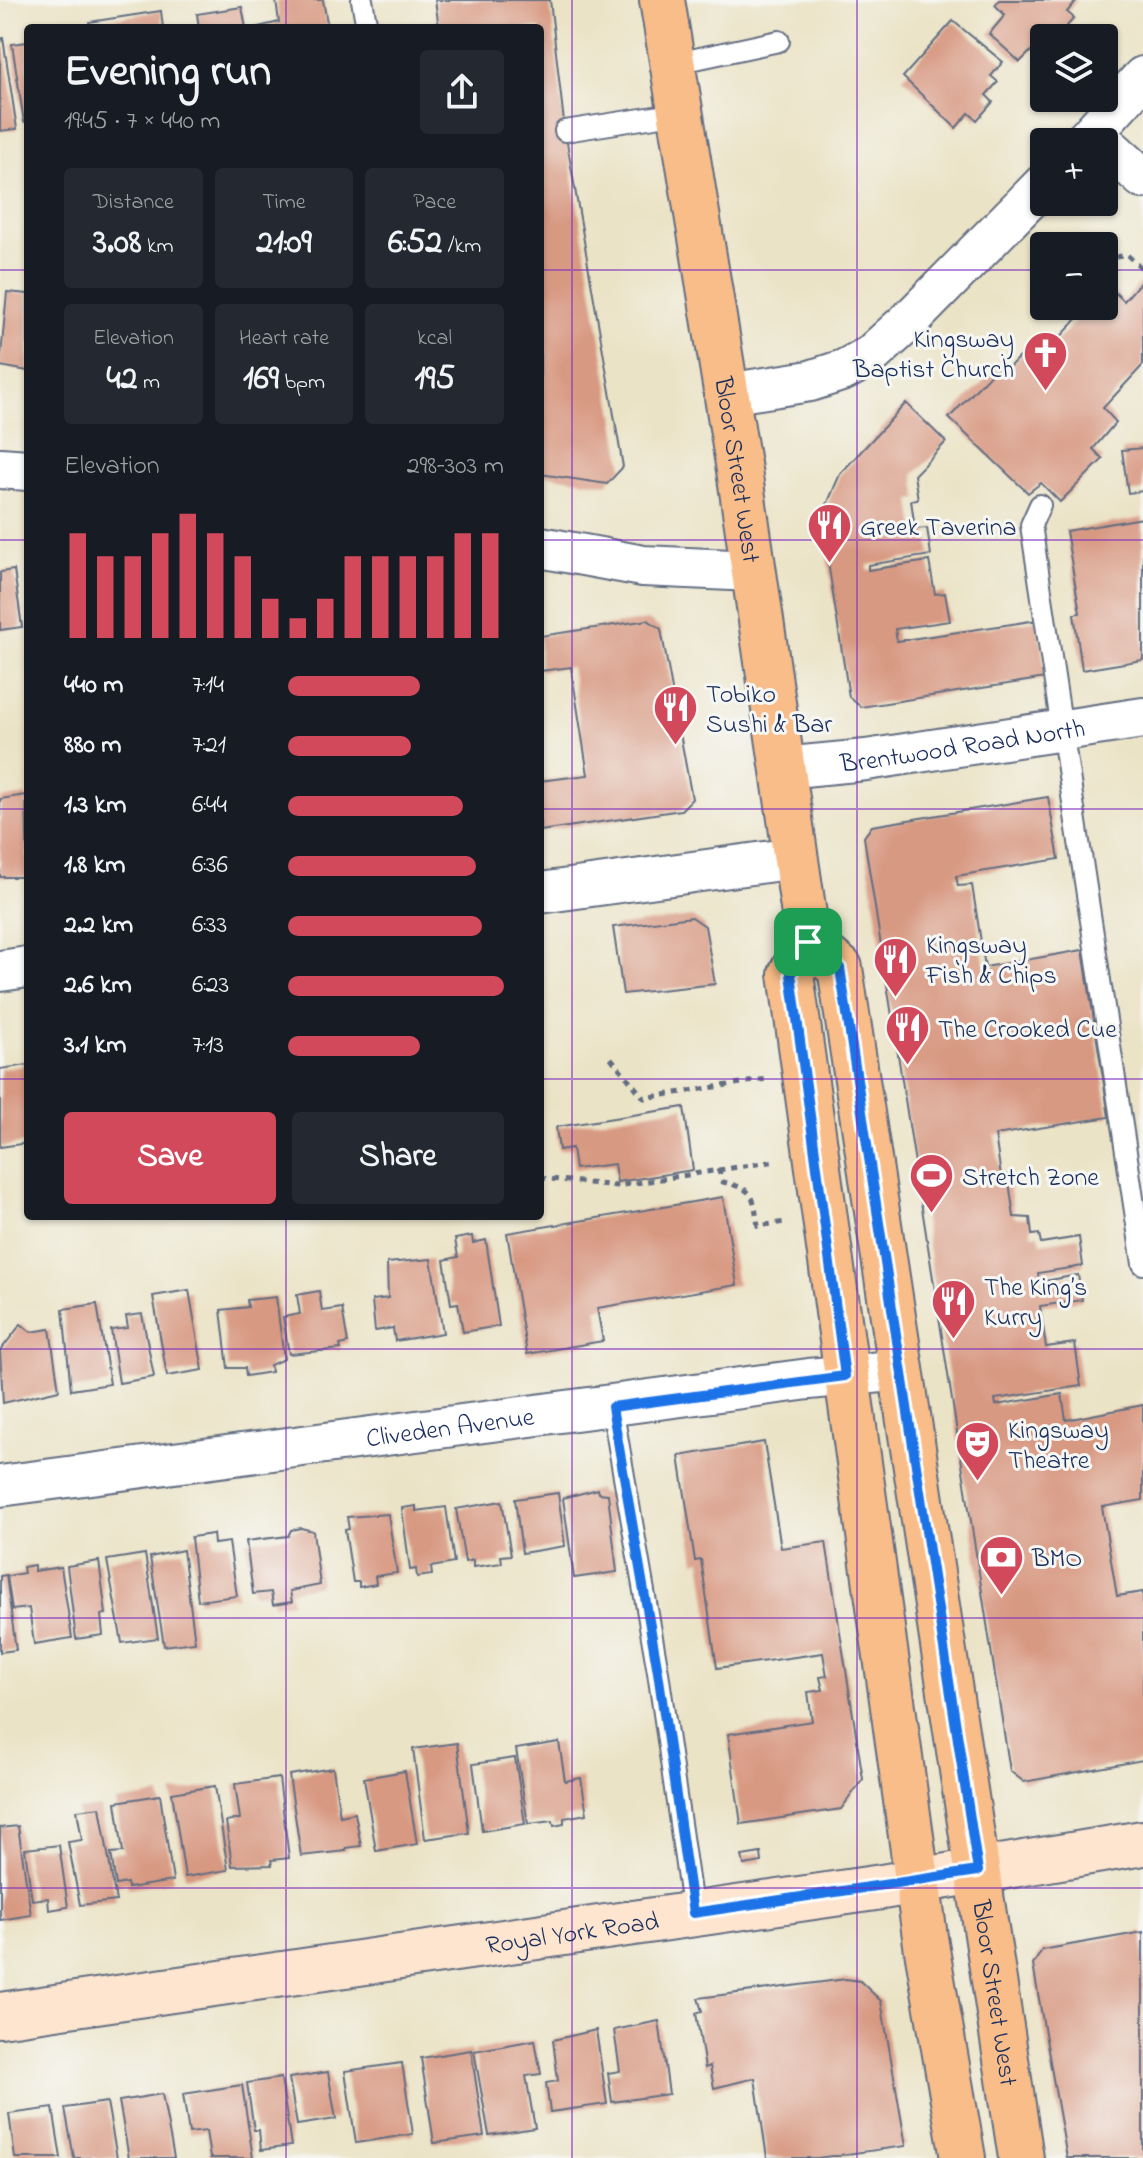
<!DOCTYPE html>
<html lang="en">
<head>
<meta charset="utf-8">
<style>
	body { margin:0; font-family:"Indie Flower",sans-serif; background:#242831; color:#f1f3f6; height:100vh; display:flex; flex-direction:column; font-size:30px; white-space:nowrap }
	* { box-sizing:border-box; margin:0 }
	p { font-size:26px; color:#9ea1a6 }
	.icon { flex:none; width:44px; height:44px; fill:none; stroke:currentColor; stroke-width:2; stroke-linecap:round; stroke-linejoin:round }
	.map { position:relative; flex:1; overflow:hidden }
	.sheet { position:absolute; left:24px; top:24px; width:520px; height:1196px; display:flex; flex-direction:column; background:#171b24; border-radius:8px; box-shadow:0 2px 6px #0004 }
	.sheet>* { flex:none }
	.controls { position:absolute; left:1030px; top:24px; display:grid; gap:16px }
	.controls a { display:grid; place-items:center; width:88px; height:88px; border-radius:8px; background:#171b24; box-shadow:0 2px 6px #0004; font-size:40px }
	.pin { position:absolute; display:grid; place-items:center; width:68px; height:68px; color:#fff; margin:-34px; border-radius:16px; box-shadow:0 4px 12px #0006 }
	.round { display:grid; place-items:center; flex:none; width:84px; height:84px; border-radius:8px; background:#242831 }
	.head { display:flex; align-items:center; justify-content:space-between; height:136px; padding:0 40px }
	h1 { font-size:44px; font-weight:800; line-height:60px }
	.metrics { display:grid; grid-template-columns:repeat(3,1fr); gap:12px; height:136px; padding:8px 40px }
	.metrics div { display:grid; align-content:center; border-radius:8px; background:#242831; text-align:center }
	.metrics b { font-size:34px; font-weight:800 }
	.metrics small { font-size:22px; font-weight:400 }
	.metrics p { font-size:22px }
	.chart { height:224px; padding:16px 40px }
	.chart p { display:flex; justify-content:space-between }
	.chart svg { width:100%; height:144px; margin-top:8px; stroke:#d1495b; stroke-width:6 }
	.action { display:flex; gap:16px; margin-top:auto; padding:16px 40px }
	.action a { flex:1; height:92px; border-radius:8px; background:#d1495b; color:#fff; font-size:32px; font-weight:800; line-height:92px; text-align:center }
	.action a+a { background:#242831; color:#f1f3f6 }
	ul { padding:0 40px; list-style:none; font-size:26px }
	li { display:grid; grid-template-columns:128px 96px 1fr; align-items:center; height:60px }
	li i { height:20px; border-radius:10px; background:#d1495b }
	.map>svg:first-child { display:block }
</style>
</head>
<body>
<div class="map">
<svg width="1143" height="2158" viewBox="0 0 1143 2158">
	<rect width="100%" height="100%" fill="#f6f6f2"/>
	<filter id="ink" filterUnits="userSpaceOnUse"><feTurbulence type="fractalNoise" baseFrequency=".0125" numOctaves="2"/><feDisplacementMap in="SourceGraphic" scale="16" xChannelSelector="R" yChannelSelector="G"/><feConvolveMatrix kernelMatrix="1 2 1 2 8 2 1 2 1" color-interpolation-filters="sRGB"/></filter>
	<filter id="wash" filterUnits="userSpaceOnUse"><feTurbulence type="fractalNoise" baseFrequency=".006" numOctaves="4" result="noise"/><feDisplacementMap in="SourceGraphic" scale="32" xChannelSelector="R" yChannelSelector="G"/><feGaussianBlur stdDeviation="1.8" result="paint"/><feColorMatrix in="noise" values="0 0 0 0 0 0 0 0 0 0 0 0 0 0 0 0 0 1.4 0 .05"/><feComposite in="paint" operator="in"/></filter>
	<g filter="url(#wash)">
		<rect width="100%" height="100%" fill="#ebe3c6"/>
		<g id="blocks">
			<g fill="#d89982">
				<polygon points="286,0 323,0 328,28 254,28 279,22 276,1"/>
				<polygon points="435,0 550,0 565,131 623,467 607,484 540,474 540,28 439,28"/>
				<polygon points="999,0 1077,0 1067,12 1074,18 1060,34 1054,28 1020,62 989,34 1005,15 995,5"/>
				<polygon points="242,7 246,28 199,28 197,14"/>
				<polygon points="161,11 163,28 90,28 89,22"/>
				<polygon points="953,21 1003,62 991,76 998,82 986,95 993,102 977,120 969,113 956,128 903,77"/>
				<polygon points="3,38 17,129 0,131 0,39"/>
				<polygon points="28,42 28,121 24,122 12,44"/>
				<polygon points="1143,279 1143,365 1103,408 1116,422 1093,449 1103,459 1060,502 1041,483 1028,493 949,418 999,365 1004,372 1034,342 1044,355 1089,306 1104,306 1104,282 1124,301"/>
				<polygon points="7,292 28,294 28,371 0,366"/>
				<polygon points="906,403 946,442 914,475 918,499 911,500 915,529 927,528 931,555 868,565 868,570 929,561 935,594 945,593 950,621 895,629 897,641 1038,620 1046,678 861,707 849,697 825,543 825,509 840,474"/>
				<polygon points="1143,448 1143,491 1128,493 1122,450"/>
				<polygon points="1143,518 1143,660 1082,670 1074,614 1080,613 1066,531"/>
				<polygon points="14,570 22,627 0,630 0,572"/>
				<polygon points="648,620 661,629 692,799 681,810 540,831 540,781 588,775 571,667 540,671 540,636"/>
				<polygon points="26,795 28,877 0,877 0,799"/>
				<polygon points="1048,797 1059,859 956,876 958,886 972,885 985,967 1083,950 1109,1117 995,1135 1001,1176 1008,1175 1014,1217 1030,1218 1032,1235 1039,1234 1041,1243 1079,1237 1083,1266 1038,1273 1039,1282 1078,1275 1082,1300 1040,1306 1046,1347 1075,1343 1081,1386 995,1399 996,1405 1062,1394 1066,1420 1143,1405 1143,1500 1102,1507 1117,1596 1143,1592 1143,1760 1024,1782 1010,1771 864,837 872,826"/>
				<polygon points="692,917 705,926 715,984 623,994 613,927"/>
				<polygon points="28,1065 28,1143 0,1147 0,1069"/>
				<polygon points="684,1107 693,1170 617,1182 614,1164 575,1169 572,1148 559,1150 556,1127"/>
				<polygon points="723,1197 737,1285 597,1308 603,1341 527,1354 507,1233"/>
				<polygon points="472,1236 473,1243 486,1240 499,1326 463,1332 458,1303 451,1304 444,1260 458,1257 455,1239"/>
				<polygon points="431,1259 443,1333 395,1341 393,1328 375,1331 372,1300 388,1298 387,1263"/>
				<polygon points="189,1290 203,1370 167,1376 153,1296"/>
				<polygon points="319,1291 322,1311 342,1308 348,1343 340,1345 341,1349 289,1354 283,1317 300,1314 297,1295"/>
				<polygon points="276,1297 284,1359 270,1365 271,1372 246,1376 245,1368 228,1368 221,1310 248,1307 247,1300"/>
				<polygon points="97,1304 110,1384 71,1390 63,1309"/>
				<polygon points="142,1314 154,1377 119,1383 111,1330 128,1328 126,1316"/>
				<polygon points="21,1324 31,1332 50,1329 59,1390 3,1403 0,1351"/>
				<polygon points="764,1442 781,1548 826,1542 863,1779 841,1809 741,1824 728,1734 812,1721 808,1692 823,1690 820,1677 827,1676 823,1653 717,1668 701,1560 695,1561 679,1456"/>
				<polygon points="598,1489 599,1493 608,1494 617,1572 574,1578 563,1498"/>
				<polygon points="558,1493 565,1546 522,1553 515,1499"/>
				<polygon points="502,1501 511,1555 501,1556 502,1563 473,1567 473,1560 465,1562 456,1509"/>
				<polygon points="416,1506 416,1511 446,1507 454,1563 431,1567 432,1575 417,1577 416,1569 410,1570 403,1517 402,1508"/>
				<polygon points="388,1514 397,1573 375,1576 376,1584 359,1587 359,1582 353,1582 345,1530 349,1529 347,1517"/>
				<polygon points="301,1528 313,1531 320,1585 290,1591 292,1602 273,1605 271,1592 253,1594 246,1541 288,1536 291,1530"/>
				<polygon points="213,1534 214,1544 229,1542 237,1596 198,1601 191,1537"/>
				<polygon points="183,1550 195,1642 164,1646 150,1557"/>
				<polygon points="145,1554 158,1638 122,1643 107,1560"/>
				<polygon points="99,1561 106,1614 101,1615 103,1635 76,1639 67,1566"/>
				<polygon points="34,1565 34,1571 61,1567 72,1638 34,1644 29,1608 12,1610 7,1576 24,1573 23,1567"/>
				<polygon points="6,1575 16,1650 0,1652 0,1576"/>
				<polygon points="559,1742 565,1781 581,1778 587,1814 564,1818 564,1824 554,1826 553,1821 528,1824 516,1749"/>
				<polygon points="457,1743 469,1833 425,1839 413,1749"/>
				<polygon points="515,1758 525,1824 482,1831 473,1764"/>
				<polygon points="333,1768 340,1816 355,1813 361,1846 346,1848 346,1851 301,1856 289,1775"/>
				<polygon points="405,1771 417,1844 376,1851 364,1778"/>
				<polygon points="279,1778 289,1858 271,1860 272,1865 232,1866 226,1821 240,1819 235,1784"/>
				<polygon points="215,1786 228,1870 185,1877 172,1793"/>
				<polygon points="160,1795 173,1881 128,1888 127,1883 116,1885 111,1853 123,1852 116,1802"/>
				<polygon points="100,1807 116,1901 80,1905 68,1842 82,1840 77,1810"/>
				<polygon points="18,1826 31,1915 0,1920 0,1828"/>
				<polygon points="59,1845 68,1907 49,1910 48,1898 32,1900 25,1849"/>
				<polygon points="761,1853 762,1862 744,1865 742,1856"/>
				<polygon points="1143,1932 1143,2158 1067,2158 1033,1965 1042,1950"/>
				<polygon points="846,1979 860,1981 881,2001 906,2146 817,2158 767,2158 755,2078 714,2088 710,2066 705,2068 696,2013 702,2011 698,1998"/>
				<polygon points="659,2021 669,2094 612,2102 608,2073 620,2071 614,2030"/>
				<polygon points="596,2030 607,2104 550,2112 546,2083 558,2081 553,2040"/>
				<polygon points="535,2040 541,2074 526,2076 535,2128 489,2135 474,2051"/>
				<polygon points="471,2050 484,2136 434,2143 421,2058"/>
				<polygon points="402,2063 413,2134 356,2143 345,2071"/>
				<polygon points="328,2072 336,2119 297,2125 289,2078"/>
				<polygon points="281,2078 291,2146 261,2150 259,2130 254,2130 247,2083"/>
				<polygon points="242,2085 253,2158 210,2158 206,2131 189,2133 183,2094"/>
				<polygon points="162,2094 174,2158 129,2158 119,2101"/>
				<polygon points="107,2102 117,2158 74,2158 65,2108"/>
				<polygon points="53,2108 61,2158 15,2158 9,2114"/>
			</g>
		</g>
	</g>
	<g filter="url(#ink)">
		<use href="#blocks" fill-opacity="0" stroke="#646e82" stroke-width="2"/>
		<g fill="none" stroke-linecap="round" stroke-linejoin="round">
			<defs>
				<g id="service">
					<polyline points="362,0 367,28"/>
					<polyline points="672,64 779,41"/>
					<polyline points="565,131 680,113"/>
					<polyline points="1040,505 1031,525 1143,1264"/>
					<polyline points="612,1407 658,1672 693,1913"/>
				</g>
				<g id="minor">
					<polyline points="1084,142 1143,77"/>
					<polyline points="1104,143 1143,178"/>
					<polyline points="727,394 810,381 844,370 870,356 913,317 1044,184"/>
					<polyline points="0,468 28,470"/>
					<polyline points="540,547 643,566 754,571"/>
					<path id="s1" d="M782 768 866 760 1143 718"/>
					<polyline points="540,893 795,858"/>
					<polyline points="0,971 28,967"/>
					<path id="s2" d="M0 1486 809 1379 902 1370"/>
				</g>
				<g id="secondary">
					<path id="s3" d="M0 2015 882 1887 1143 1843"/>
				</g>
				<g id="primary">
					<path id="s4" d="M662 0 739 470 808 942 791 974 926 1944 963 2158"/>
					<path id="s5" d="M808 942 840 968 1021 2158"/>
				</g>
			</defs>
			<use href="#service" stroke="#646e82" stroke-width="24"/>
			<use href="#minor" stroke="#646e82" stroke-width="44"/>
			<use href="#secondary" stroke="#646e82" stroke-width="48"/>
			<use href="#primary" stroke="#646e82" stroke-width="48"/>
			<g stroke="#646e82" stroke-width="5" stroke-dasharray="6 6" stroke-linecap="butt">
				<polyline points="1104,259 1127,255 1143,269"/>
				<polyline points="611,1058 644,1098 767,1079"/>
				<path d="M718 1169 723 1182C755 1190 753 1194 758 1226L785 1222"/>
				<polyline points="540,1178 617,1186 776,1161"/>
			</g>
			<use href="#service" stroke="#fff" stroke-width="20"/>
			<use href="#minor" stroke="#fff" stroke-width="40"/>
			<use href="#secondary" stroke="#fde5d0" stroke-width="44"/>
			<use href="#primary" stroke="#f9bd89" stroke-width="44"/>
		</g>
	</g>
	<g fill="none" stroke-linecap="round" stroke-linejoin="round" filter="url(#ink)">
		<defs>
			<polygon id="route" points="808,942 840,968 978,1871 693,1913 658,1672 612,1407 845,1376 791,974"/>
		</defs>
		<use href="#route" stroke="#fff" stroke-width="16"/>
		<use href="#route" stroke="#1a73e8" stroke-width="10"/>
	</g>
	<path fill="none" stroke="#7b2cbf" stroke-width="2" stroke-opacity="0.55" d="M286 0V28M572 0V2158M857 0V2158M0 270H28M540 270H1044M1104 270H1143M0 540H28M540 540H1143M0 809H28M540 809H1143M0 1079H28M540 1079H1143M286 1216V2158M0 1349H1143M0 1618H1143M0 1888H1143"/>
	<defs>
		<symbol id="church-pin" viewBox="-11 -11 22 30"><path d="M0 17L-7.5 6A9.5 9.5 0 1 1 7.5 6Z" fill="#d1495b" stroke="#f6f6f2"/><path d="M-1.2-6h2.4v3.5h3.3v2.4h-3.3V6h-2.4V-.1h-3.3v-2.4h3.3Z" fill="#fff"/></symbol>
		<symbol id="restaurant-pin" viewBox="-11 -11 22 30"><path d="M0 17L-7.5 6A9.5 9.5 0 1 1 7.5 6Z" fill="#d1495b" stroke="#f6f6f2"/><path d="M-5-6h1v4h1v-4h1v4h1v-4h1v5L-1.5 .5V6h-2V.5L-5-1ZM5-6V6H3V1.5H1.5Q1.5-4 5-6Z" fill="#fff"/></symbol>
		<symbol id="stadium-pin" viewBox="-11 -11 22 30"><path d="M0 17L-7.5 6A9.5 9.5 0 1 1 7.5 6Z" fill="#d1495b" stroke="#f6f6f2"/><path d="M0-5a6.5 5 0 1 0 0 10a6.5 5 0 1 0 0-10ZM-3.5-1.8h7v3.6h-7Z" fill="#fff"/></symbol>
		<symbol id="theatre-pin" viewBox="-11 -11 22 30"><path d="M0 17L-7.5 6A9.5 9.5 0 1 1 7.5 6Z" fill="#d1495b" stroke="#f6f6f2"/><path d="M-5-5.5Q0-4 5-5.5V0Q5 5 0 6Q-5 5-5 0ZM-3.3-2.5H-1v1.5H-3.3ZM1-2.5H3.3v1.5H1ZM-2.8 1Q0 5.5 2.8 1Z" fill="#fff"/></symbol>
		<symbol id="bank-pin" viewBox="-11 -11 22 30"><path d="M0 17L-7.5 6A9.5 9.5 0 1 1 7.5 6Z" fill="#d1495b" stroke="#f6f6f2"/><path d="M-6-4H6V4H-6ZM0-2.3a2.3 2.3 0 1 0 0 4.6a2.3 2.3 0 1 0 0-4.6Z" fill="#fff"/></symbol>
	</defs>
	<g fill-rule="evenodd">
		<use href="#church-pin" x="1020" y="328" width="51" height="69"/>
		<use href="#restaurant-pin" x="804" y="500" width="51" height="69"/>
		<use href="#restaurant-pin" x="650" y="682" width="51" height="69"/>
		<use href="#restaurant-pin" x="870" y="934" width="51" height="69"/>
		<use href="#restaurant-pin" x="882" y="1002" width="51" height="69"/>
		<use href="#stadium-pin" x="906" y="1150" width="51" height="69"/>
		<use href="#restaurant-pin" x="928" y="1276" width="51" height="69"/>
		<use href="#theatre-pin" x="952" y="1418" width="51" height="69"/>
		<use href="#bank-pin" x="976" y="1532" width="51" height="69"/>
	</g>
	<g text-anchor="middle" stroke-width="6" stroke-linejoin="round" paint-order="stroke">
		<g font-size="26" fill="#1b2f5e" stroke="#f6f6f2" text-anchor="start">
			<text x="1014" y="347" text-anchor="end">Kingsway<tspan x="1014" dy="30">Baptist Church</tspan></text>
			<text x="860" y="535">Greek Taverina</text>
			<text x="706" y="702">Tobiko<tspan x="706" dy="30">Sushi &amp; Bar</tspan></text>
			<text x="926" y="953">Kingsway<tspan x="926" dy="30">Fish &amp; Chips</tspan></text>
			<text x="938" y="1037">The Crooked Cue</text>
			<text x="962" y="1185">Stretch Zone</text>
			<text x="984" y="1295">The King’s<tspan x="984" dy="30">Kurry</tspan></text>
			<text x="1008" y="1438">Kingsway<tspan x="1008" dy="30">Theatre</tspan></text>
			<text x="1032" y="1566">BMO</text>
		</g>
		<g font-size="26" fill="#1b2f5e" stroke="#f6f6f2">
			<text dy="9" stroke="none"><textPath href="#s4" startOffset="476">Bloor Street West</textPath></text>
			<text dy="9" stroke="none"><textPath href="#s1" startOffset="182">Brentwood Road North</textPath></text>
			<text dy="9" stroke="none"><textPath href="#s2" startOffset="454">Cliveden Avenue</textPath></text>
			<text dy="9" stroke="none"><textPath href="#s3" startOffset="578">Royal York Road</textPath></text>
			<text dy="9" stroke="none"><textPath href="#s5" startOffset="1078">Bloor Street West</textPath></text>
		</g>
	</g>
</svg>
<div class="controls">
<a><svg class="icon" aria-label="layers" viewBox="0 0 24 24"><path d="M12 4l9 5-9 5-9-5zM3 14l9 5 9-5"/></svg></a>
<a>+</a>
<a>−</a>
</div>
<div class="pin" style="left:808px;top:942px;background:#1e9e55"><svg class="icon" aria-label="arrive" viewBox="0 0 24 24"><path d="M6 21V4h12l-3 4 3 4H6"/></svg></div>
<section class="sheet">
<div class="head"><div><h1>Evening run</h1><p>19:45 · 7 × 440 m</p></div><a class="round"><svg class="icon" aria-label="share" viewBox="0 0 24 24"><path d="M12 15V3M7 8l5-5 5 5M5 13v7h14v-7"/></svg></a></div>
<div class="metrics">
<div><p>Distance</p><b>3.08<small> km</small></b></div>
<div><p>Time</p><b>21:09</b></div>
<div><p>Pace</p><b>6:52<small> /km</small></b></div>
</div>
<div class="metrics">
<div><p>Elevation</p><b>42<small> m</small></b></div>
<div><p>Heart rate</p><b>169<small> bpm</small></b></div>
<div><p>kcal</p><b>195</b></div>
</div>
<div class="chart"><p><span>Elevation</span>298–303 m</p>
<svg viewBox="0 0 160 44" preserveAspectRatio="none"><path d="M5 44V12M15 44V19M25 44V19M35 44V12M45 44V6M55 44V12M65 44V19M75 44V32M85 44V38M95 44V32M105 44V19M115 44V19M125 44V19M135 44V19M145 44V12M155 44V12"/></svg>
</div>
<ul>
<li><b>440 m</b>7:14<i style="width:61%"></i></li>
<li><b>880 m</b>7:21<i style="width:57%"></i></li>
<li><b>1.3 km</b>6:44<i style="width:81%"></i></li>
<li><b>1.8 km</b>6:36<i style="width:87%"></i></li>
<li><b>2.2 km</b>6:33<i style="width:90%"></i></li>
<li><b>2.6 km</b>6:23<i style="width:100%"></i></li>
<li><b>3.1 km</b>7:13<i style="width:61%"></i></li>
</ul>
<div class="action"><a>Save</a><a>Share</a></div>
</section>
</div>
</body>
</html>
